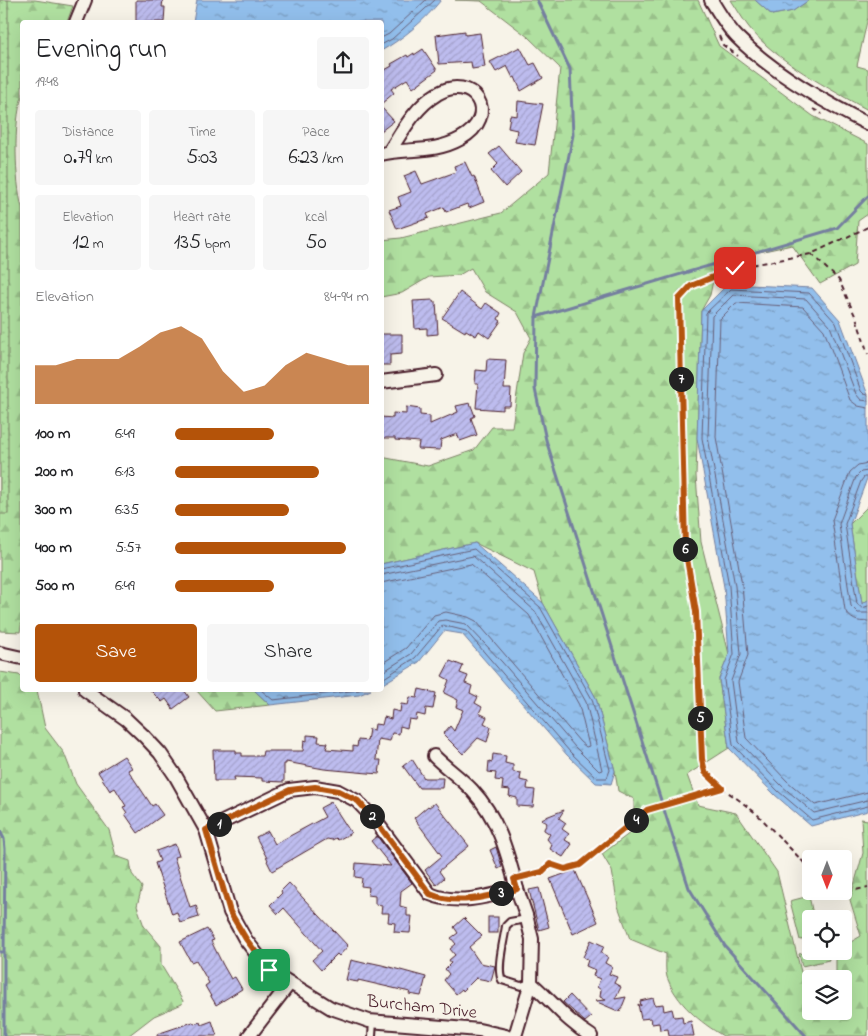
<!DOCTYPE html>
<html lang="en">
<head>
<meta charset="utf-8">
<style>
	body { margin:0; font-family:"Indie Flower",sans-serif; background:#f6f6f6; color:#202124; height:100vh; display:flex; flex-direction:column; font-size:19px; white-space:nowrap }
	* { box-sizing:border-box; margin:0 }
	p { font-size:16px; color:#757577 }
	.icon { flex:none; width:28px; height:28px; fill:none; stroke:currentColor; stroke-width:2; stroke-linecap:round; stroke-linejoin:round }
	.map { position:relative; flex:1; overflow:hidden }
	.sheet { position:absolute; left:20px; top:20px; width:364px; height:672px; display:flex; flex-direction:column; background:#fff; border-radius:5px; box-shadow:0 5px 20px #0002 }
	.sheet>* { flex:none }
	.needle { width:32px; rotate:180deg }
	.tools { position:absolute; left:802px; top:850px; display:grid; gap:10px }
	.tools a { display:grid; place-items:center; width:50px; height:50px; border-radius:5px; background:#fff; box-shadow:0 5px 20px #0002; font-size:25px }
	.pin { position:absolute; display:grid; place-items:center; width:42px; height:42px; color:#fff; margin:-21px; border-radius:10px; box-shadow:0 2px 8px #0006 }
	.km { position:absolute; width:25px; height:25px; margin:-12px; border-radius:50%; background:#222; color:#fff; font-size:14px; line-height:25px; text-align:center }
	.round { display:grid; place-items:center; flex:none; width:52px; height:52px; border-radius:5px; background:#f6f6f6 }
	.summary { display:flex; align-items:center; justify-content:space-between; height:85px; padding:0 15px }
	h1 { font-size:28px; font-weight:600; line-height:38px }
	.figures { display:grid; grid-template-columns:repeat(3,1fr); gap:8px; height:85px; padding:5px 15px }
	.figures div { display:grid; align-content:center; border-radius:5px; background:#f6f6f6; text-align:center }
	.figures b { font-size:21px; font-weight:600 }
	.figures small { font-size:14px; font-weight:400 }
	.figures p { font-size:14px }
	.chart { height:140px; padding:10px 15px }
	.chart p { display:flex; justify-content:space-between }
	.chart svg { width:100%; height:90px; margin-top:5px; fill:#b45309; opacity:.7 }
	.action { display:flex; gap:10px; margin-top:auto; padding:10px 15px }
	.action a { flex:1; height:58px; border-radius:5px; background:#b45309; color:#fff; font-size:20px; font-weight:600; line-height:58px; text-align:center }
	.action a+a { background:#f6f6f6; color:#202124 }
	ul { padding:0 15px; list-style:none; font-size:16px }
	li { display:grid; grid-template-columns:80px 60px 1fr; align-items:center; height:38px }
	li i { height:12px; border-radius:6px; background:#b45309 }
	.map>svg:first-child { display:block }
</style>
</head>
<body>
<div class="map">
<svg width="868" height="1036" viewBox="0 0 868 1036">
	<defs>
		<pattern id="forest-firs" width="22" height="20" patternUnits="userSpaceOnUse" patternTransform="scale(1.25)"><rect width="22" height="20" fill="#b0e0a0"/><path d="M5 1l3.5 6h-7zM16 11l3.5 6h-7z" fill="#99c08a"/></pattern>
		<pattern id="park-dots" width="8" height="8" patternUnits="userSpaceOnUse" patternTransform="scale(1.25)"><rect width="8" height="8" fill="#b0e0a0"/><path d="M2 2h.1M6 6h.1" fill="none" stroke="#99c08a" stroke-width="1.8" stroke-linecap="round"/></pattern>
		<pattern id="water-ripples" width="26" height="14" patternUnits="userSpaceOnUse" patternTransform="scale(1.25)"><rect width="26" height="14" fill="#92bfec"/><path d="M2 4q2-2 4 0t4 0M15 11q2-2 4 0t4 0" fill="none" stroke="#799bbf"/></pattern>
		<pattern id="building-hatch" width="6" height="6" patternUnits="userSpaceOnUse" patternTransform="scale(1.25)"><rect width="6" height="6" fill="#bdbcee"/><path d="M-1 1l2-2M0 6l6-6M5 7l2-2" fill="none" stroke="#a4a1cc"/></pattern>
	</defs>
	<rect width="100%" height="100%" fill="#f7f3e8"/>
	<filter id="ink" filterUnits="userSpaceOnUse"><feTurbulence type="fractalNoise" baseFrequency=".02" numOctaves="2"/><feDisplacementMap in="SourceGraphic" scale="10" xChannelSelector="R" yChannelSelector="G"/><feConvolveMatrix kernelMatrix="1 2 1 2 8 2 1 2 1" color-interpolation-filters="sRGB"/></filter>
	<g filter="url(#ink)">
		<g fill="#b0e0a0" stroke="#7d8066">
			<polygon points="809,896 814,919 811,919 811,938 800,940 790,901"/>
			<polygon points="812,951 827,951 829,960 802,966 799,954"/>
		</g>
		<g fill="url(#forest-firs)" stroke="#7d8066">
			<path d="M0 0H35L73 6 67 22H22V97C13 124 15 180 22 208V620L20 632 0 631Z"/>
			<path d="M455 0H698L719 46 813 116 868 144V214L858 221 855 265 820 284 792 245 717 261 710 295 701 311 696 476 701 542 729 654 719 679 729 748 687 775 698 805 736 813 777 872 801 972 822 979H811V1011H844V979H836V951H844V946L861 936 850 900 863 853 861 819 868 820V1036H723C700 1022 676 1003 667 977 665 971 666 961 666 954L630 939 618 906 612 871 602 854 634 830V799L618 791 615 771 596 698 543 603 534 572 475 543 381 564V457L428 466 474 450 492 427H512L523 353 531 338 517 312 485 292 471 268 459 275 429 277 402 293 381 297V240L401 238 501 213 549 173 560 68 528 37 481 1Z"/>
			<path d="M731 0H755L772 15 793 11 809 0H868V17L857 66 868 69V110C831 90 773 59 748 26 742 18 737 9 731 0Z"/>
			<polygon points="868,506 868,600 862,604 850,524"/>
			<polygon points="0,672 19,675 22,678 22,690 37,690 45,728 64,753 76,784 109,830 116,856 130,861 132,874 142,887 137,906 144,926 161,946 161,965 183,1001 182,1004 154,1016 128,1036 0,1036"/>
			<polygon points="196,690 254,690 270,705 215,711"/>
		</g>
		<rect fill="url(#park-dots)" stroke="#7d8066" x="0" y="0" width="8" height="514"/>
		<g fill="url(#water-ripples)" stroke="#757f9f">
			<path d="M197 0H441C425 20 404 38 381 51V22H193Z"/>
			<polygon points="755,0 809,0 793,11 772,15"/>
			<polygon points="728,284 812,288 840,320 868,395 868,476 850,524 862,604 868,600 868,811 811,826 775,795 729,748 719,679 729,654 724,587 697,438 701,311"/>
			<polygon points="475,543 543,603 596,698 615,771 611,784 596,783 567,755 462,634 444,631 419,662 381,685 381,564"/>
			<polygon points="254,690 371,690 359,695 270,705"/>
		</g>
		<g fill="none" stroke-linecap="round" stroke-linejoin="round">
			<g stroke="#675f78" stroke-width="1">
				<polyline points="381,38 389,34 426,0"/>
				<polyline points="381,45 392,39 435,0"/>
				<polyline points="868,395 864,394 861,391 836,323 809,293 731,289 706,313 702,438 729,586 734,654 724,680 733,745 778,791 812,820 868,806"/>
				<polyline points="868,401 861,400 856,394 830,326 806,299 733,295 712,316 708,437 735,586 741,654 731,681 739,742 782,786 814,813 868,800"/>
				<polyline points="868,408 858,406 850,400 824,330 803,307 736,303 720,319 716,437 742,585 748,655 738,682 746,738 787,781 815,805 868,792"/>
				<path d="M868 463 858 465 850 472 832 520 845 610C850 619 857 623 868 621"/>
				<polyline points="868,471 861,472 856,477 839,524 851,606 858,613 868,613"/>
				<polyline points="868,477 864,477 861,481 845,524 857,604 862,608 868,606"/>
				<polyline points="381,569 474,549 540,607 592,699 610,770 607,778 597,778 570,752 466,631 446,626 441,627 415,658 381,680"/>
				<polyline points="381,575 473,556 535,611 586,702 602,770 599,771 575,747 502,662 466,624 445,620 438,621 411,654 381,673"/>
				<polyline points="381,583 471,564 529,615 579,705 589,746 586,747 580,742 507,657 476,621 468,617 446,612 434,615 406,648 381,664"/>
				<polyline points="261,690 273,700 359,690"/>
			</g>
			<g stroke="#757f9f" stroke-width="3">
				<polyline points="537,0 570,69 573,135 536,317 535,389 546,440 689,888 725,946 806,1036"/>
				<polyline points="536,317 837,228 868,196"/>
				<polyline points="0,831 4,839 5,849 4,952 0,952"/>
				<polyline points="4,952 4,1036"/>
			</g>
		</g>
		<g fill="url(#building-hatch)" stroke="#4a1f2b">
			<polygon points="136,0 163,0 162,7 165,7 164,22 136,22"/>
			<polygon points="465,31 465,35 480,33 485,67 472,69 471,62 439,64 436,35"/>
			<polygon points="520,47 530,65 535,63 543,78 521,91 515,77 513,78 507,66 496,72 490,62"/>
			<polygon points="423,49 437,70 413,88 407,79 391,89 394,93 381,104 381,72 392,66 391,64 407,55 408,57 414,53 414,55"/>
			<polygon points="518,101 543,104 535,145 515,142 517,130 508,128 510,115 517,116"/>
			<polygon points="381,107 394,121 381,131"/>
			<polygon points="499,146 521,172 505,187 491,171 498,164 489,154"/>
			<polygon points="465,162 472,177 474,176 484,202 469,208 467,204 446,212 444,207 427,214 429,218 397,229 389,210 401,206 398,197 411,192 404,176 416,171 422,184 456,172 454,166"/>
			<polygon points="460,292 482,309 486,303 501,313 498,319 501,321 489,338 479,331 476,336 466,330 465,332 442,318"/>
			<polygon points="433,300 433,302 436,302 438,334 427,335 427,328 415,329 413,301"/>
			<polygon points="381,334 402,334 402,354 390,355 390,365 381,365"/>
			<polygon points="487,359 506,360 504,389 511,389 510,406 503,406 503,410 476,408 478,384 475,384 476,370 486,371"/>
			<polygon points="470,403 475,416 471,418 477,435 460,441 457,434 441,440 440,450 418,449 419,442 395,440 395,438 381,438 381,417 393,418 393,413 406,414 406,407 420,409 420,415 430,416 430,424 458,412 456,406"/>
			<polygon points="450,661 463,666 460,673 468,676 465,683 472,686 470,693 478,697 475,703 482,707 479,713 487,717 484,723 491,727 487,742 478,738 463,754 443,734 450,726 454,731 463,710 456,707 458,700 444,693 449,680 442,676"/>
			<polygon points="419,689 436,693 433,709 426,708 425,716 417,714 416,720 409,719 407,728 400,726 399,734 392,733 390,741 378,739 376,760 381,760 379,774 324,769 286,762 286,764 284,764 284,782 262,781 262,778 234,777 235,781 214,781 213,750 236,750 236,753 242,753 242,756 262,756 263,751 303,751 304,740 307,741 307,735 319,736 318,742 328,743 326,749 353,751 353,746 357,747 358,740 367,741 369,729 374,730 375,724 382,725 384,717 391,719 392,710 400,712 401,704 408,705 410,697 417,698"/>
			<polygon points="150,690 184,690 189,697 173,709 166,699 162,702"/>
			<polygon points="493,754 506,756 505,763 513,765 513,772 521,773 520,780 528,782 527,789 535,790 533,807 517,806 517,798 509,796 510,790 502,789 503,781 495,780 496,773 488,772 489,761 492,762"/>
			<polygon points="124,756 132,768 128,770 152,806 155,804 163,815 138,833 125,814 127,813 123,807 126,806 115,788 110,791 98,772"/>
			<polygon points="412,759 424,778 443,778 442,788 419,788 403,766"/>
			<polygon points="331,802 351,833 338,840 336,838 332,840 327,839 272,871 267,861 268,860 256,837 268,831 275,844 325,817 320,808"/>
			<polygon points="435,803 469,846 439,871 444,878 436,885 425,870 442,856 414,818 428,806 429,807"/>
			<polygon points="564,810 559,818 566,823 562,829 569,834 565,840 572,844 563,857 550,849 552,845 547,839 550,834 544,830 544,829 547,823 541,819"/>
			<polygon points="377,836 412,883 401,891 400,906 407,908 407,916 412,916 410,933 394,932 395,923 388,922 389,913 381,913 382,905 375,904 375,896 368,895 369,887 361,886 362,878 355,877 356,863 391,866 371,841"/>
			<polygon points="175,844 179,856 174,857 190,907 196,905 199,917 180,923 177,912 172,914 155,863 160,861 156,851"/>
			<polygon points="496,847 502,867 498,869 490,850"/>
			<polygon points="575,870 598,922 573,934 550,879"/>
			<polygon points="289,883 348,946 339,956 337,954 321,970 312,960 322,951 284,908 278,914 270,905 282,893 281,891"/>
			<polygon points="539,888 549,927 539,930 529,890"/>
			<rect x="488" y="917" width="10" height="16"/>
			<polygon points="464,918 482,936 469,947 480,963 495,966 491,981 476,978 463,991 462,989 456,994 444,980 449,974 445,969 451,963 449,960 455,955 450,949 456,944 451,938 458,933 454,927"/>
			<polygon points="207,929 214,940 211,941 223,965 231,979 235,977 242,989 216,1005 205,986 209,983 196,960 191,962 180,942"/>
			<polygon points="591,940 604,946 601,953 608,957 605,963 612,967 609,974 617,977 614,983 621,987 615,999 626,997 620,1012 595,1001 606,1000 600,997 601,990 597,987 600,979 593,976 595,970 586,966 588,960 583,957"/>
			<polygon points="351,960 368,964 368,962 382,965 426,977 421,996 409,994 410,992 358,980 358,982 346,980"/>
			<polygon points="570,995 591,1017 585,1022 563,1002"/>
			<polygon points="653,998 655,1005 663,1004 664,1011 672,1009 674,1017 682,1016 683,1023 691,1021 694,1036 669,1036 668,1029 660,1030 659,1023 652,1024 651,1018 641,1019 638,1004 641,1006 640,1001"/>
			<polygon points="212,1021 217,1036 157,1036 157,1034 193,1022 194,1024 200,1022 201,1025"/>
		</g>
		<g fill="none" stroke-linecap="round" stroke-linejoin="round">
			<defs>
				<g id="lane">
					<path d="M527 919 510 922 506 926C504 940 496 969 502 980L521 986 530 983"/>
					<polyline points="372,1036 373,1021"/>
				</g>
				<g id="street">
					<path d="M711 0C719 13 727 27 737 37 772 72 824 102 868 124"/>
					<polyline points="76,22 85,0"/>
					<path d="M381 154C407 148 435 153 460 139 503 115 472 72 437 94 415 107 402 132 389 152"/>
					<polyline points="381,382 436,375"/>
					<polyline points="0,653 22,658"/>
					<polyline points="85,690 126,719 145,737 160,753 175,775 206,830 230,912 245,939 269,970 331,1008 369,1021 479,1030 506,1036"/>
					<path d="M434 756C446 768 461 778 472 790 499 819 507 852 517 889"/>
					<path d="M206 830 289 790 315 787 338 791 357 801 375 820 430 894C458 906 490 896 517 889L526 915 532 939 531 983C552 1001 566 1021 591 1036"/>
					<polyline points="249,1036 289,984"/>
					<polyline points="515,1036 531,983"/>
				</g>
			</defs>
			<use href="#lane" stroke="#4a1f2b" stroke-width="10"/>
			<use href="#street" stroke="#4a1f2b" stroke-width="16"/>
			<g stroke="#4a1f2b" stroke-width="2" stroke-dasharray="5 4" stroke-linecap="butt">
				<polyline points="719,36 723,45 738,56"/>
				<polyline points="813,109 822,114"/>
				<polyline points="811,254 839,280 857,320 868,354"/>
				<polyline points="811,870 757,814 739,800 722,788 705,772 702,759 696,612 685,547 679,299 691,287 735,268 811,254 868,227"/>
				<polyline points="527,876 542,872 550,864 565,869 580,865 647,810 721,788"/>
				<polyline points="832,891 836,895 868,887"/>
			</g>
			<use href="#lane" stroke="#f7f3e8" stroke-width="6"/>
			<use href="#street" stroke="#f7f3e8" stroke-width="12"/>
		</g>
	</g>
	<g fill="none" stroke-linecap="round" stroke-linejoin="round" filter="url(#ink)">
		<defs>
			<path id="route" d="M269 970 246 939 230 912 206 830 290 790 315 787 338 791 358 801 375 820 430 894C458 906 490 896 517 889L514 879 542 872 550 864 565 869 580 865 647 810 722 788 705 772 702 759 696 612 685 547 679 299 691 286 735 268"/>
		</defs>
		<use href="#route" stroke="#fff" stroke-width="10"/>
		<use href="#route" stroke="#b45309" stroke-width="6"/>
	</g>
	<g text-anchor="middle" stroke-width="5" stroke-linejoin="round" paint-order="stroke">
		<g font-size="18" fill="#4a1f2b" stroke="#f7f3e8">
			<text transform="translate(422 1006) rotate(6)" y="6">Burcham Drive</text>
		</g>
	</g>
</svg>
<div class="tools">
<a><svg class="needle" viewBox="-14 -14 28 28"><path d="M0-13l5 13h-10z" fill="#e53935"/><path d="M0 13l5-13h-10z" fill="#757577"/></svg></a>
<a><svg class="icon" aria-label="locate" viewBox="0 0 24 24"><circle cx="12" cy="12" r="6"/><path d="M12 2v4M12 18v4M2 12h4M18 12h4"/></svg></a>
<a><svg class="icon" aria-label="layers" viewBox="0 0 24 24"><path d="M12 4l9 5-9 5-9-5zM3 14l9 5 9-5"/></svg></a>
</div>
<div class="pin" style="left:269px;top:970px;background:#1e9e55"><svg class="icon" aria-label="arrive" viewBox="0 0 24 24"><path d="M6 21V4h12l-3 4 3 4H6"/></svg></div>
<div class="pin" style="left:735px;top:268px;background:#d93025"><svg class="icon" aria-label="check" viewBox="0 0 24 24"><path d="M5 12l5 5 9-10"/></svg></div>
<b class="km" style="left:219px;top:824px">1</b>
<b class="km" style="left:372px;top:816px">2</b>
<b class="km" style="left:501px;top:893px">3</b>
<b class="km" style="left:636px;top:820px">4</b>
<b class="km" style="left:700px;top:718px">5</b>
<b class="km" style="left:685px;top:549px">6</b>
<b class="km" style="left:681px;top:379px">7</b>
<section class="sheet">
<div class="summary"><div><h1>Evening run</h1><p>19:48</p></div><a class="round"><svg class="icon" aria-label="share" viewBox="0 0 24 24"><path d="M12 15V3M7 8l5-5 5 5M5 13v7h14v-7"/></svg></a></div>
<div class="figures">
<div><p>Distance</p><b>0.79<small> km</small></b></div>
<div><p>Time</p><b>5:03</b></div>
<div><p>Pace</p><b>6:23<small> /km</small></b></div>
</div>
<div class="figures">
<div><p>Elevation</p><b>12<small> m</small></b></div>
<div><p>Heart rate</p><b>135<small> bpm</small></b></div>
<div><p>kcal</p><b>50</b></div>
</div>
<div class="chart"><p><span>Elevation</span>84–94 m</p>
<svg viewBox="0 0 160 44" preserveAspectRatio="none"><path d="M0 44V25L10 25L20 22L30 22L40 22L50 16L60 9L70 6L80 12L90 28L100 38L110 35L120 25L130 19L140 22L150 25L160 25V44z"/></svg>
</div>
<ul>
<li><b>100 m</b>6:49<i style="width:51%"></i></li>
<li><b>200 m</b>6:13<i style="width:74%"></i></li>
<li><b>300 m</b>6:35<i style="width:59%"></i></li>
<li><b>400 m</b>5:57<i style="width:88%"></i></li>
<li><b>500 m</b>6:49<i style="width:51%"></i></li>
</ul>
<div class="action"><a>Save</a><a>Share</a></div>
</section>
</div>
</body>
</html>
